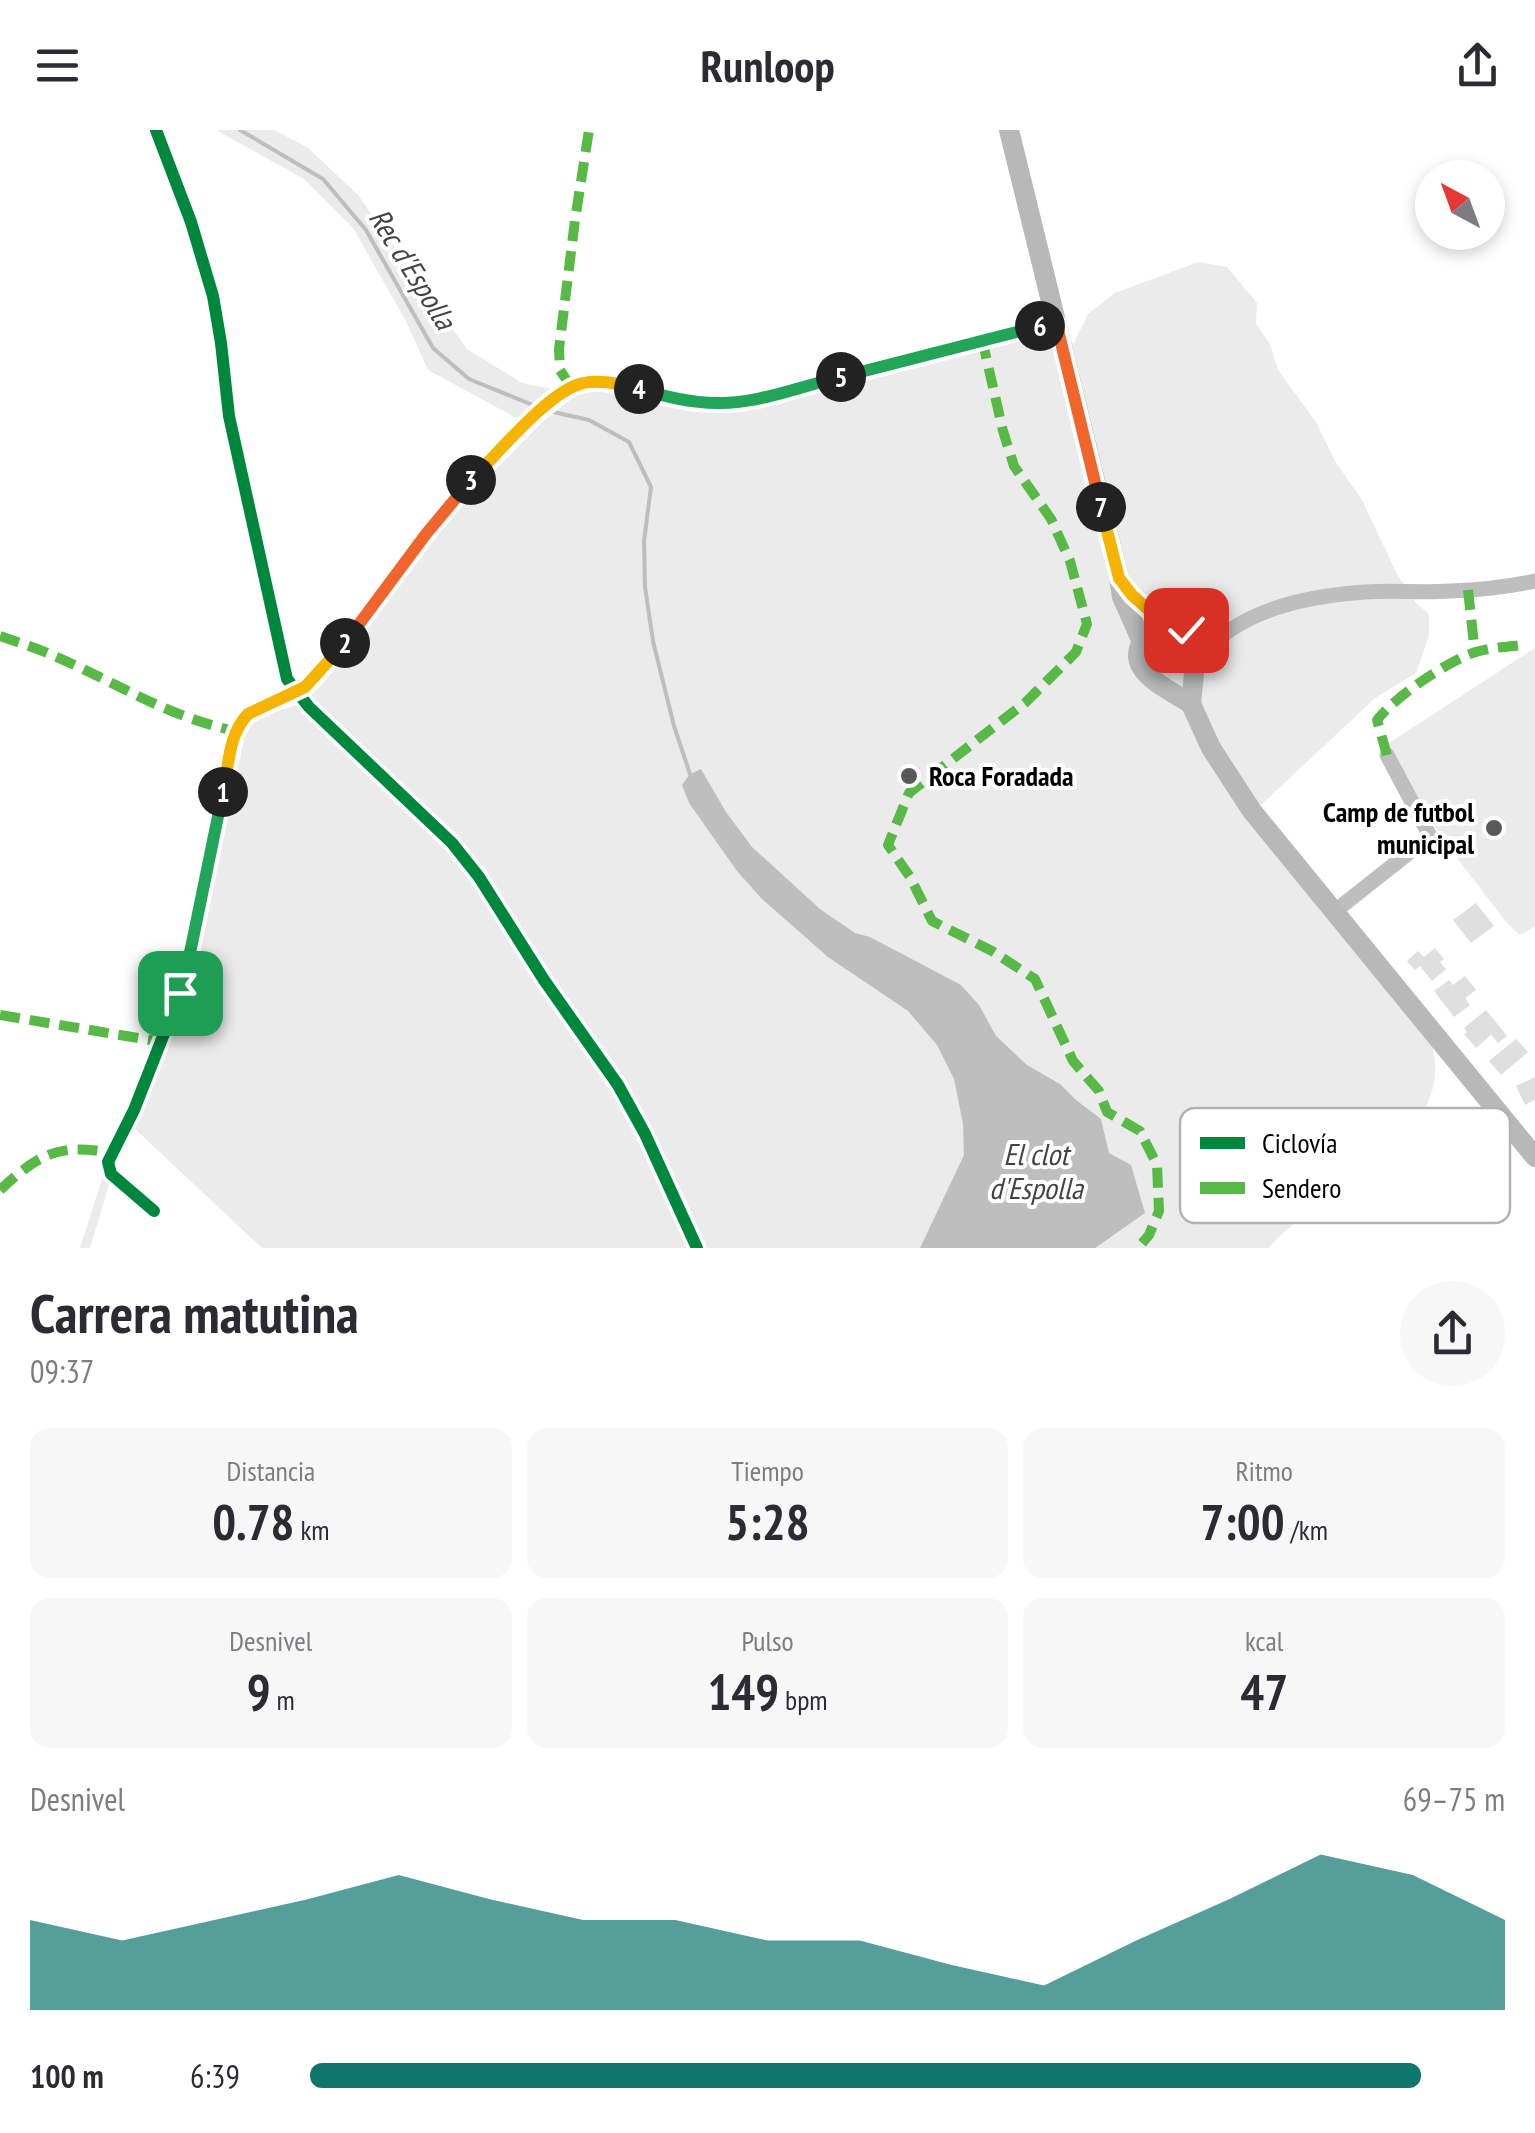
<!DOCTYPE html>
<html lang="es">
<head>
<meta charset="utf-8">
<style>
	body { margin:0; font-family:"PT Sans Narrow",sans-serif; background:#f7f7f7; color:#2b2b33; height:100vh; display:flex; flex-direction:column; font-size:38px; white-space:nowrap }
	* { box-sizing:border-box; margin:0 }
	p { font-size:32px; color:#7c7c81 }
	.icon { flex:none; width:55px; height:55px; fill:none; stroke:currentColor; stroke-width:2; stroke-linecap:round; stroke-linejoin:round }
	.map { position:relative; height:1118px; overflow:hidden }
	.panel { display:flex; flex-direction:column; background:#fff; flex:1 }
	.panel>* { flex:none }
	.needle { width:65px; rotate:319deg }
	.buttons { position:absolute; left:1415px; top:30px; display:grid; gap:20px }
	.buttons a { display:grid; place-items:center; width:90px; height:90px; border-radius:50%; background:#fff; box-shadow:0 5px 15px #0003; font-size:50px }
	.pin { position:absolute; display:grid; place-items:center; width:85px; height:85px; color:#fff; margin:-42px; border-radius:20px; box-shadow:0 5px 15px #0006 }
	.km { position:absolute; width:50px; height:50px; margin:-25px; border-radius:50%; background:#222; color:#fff; font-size:28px; line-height:50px; text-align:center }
	.round { display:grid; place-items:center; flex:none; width:105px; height:105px; border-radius:52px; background:#f7f7f7 }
	.overview { display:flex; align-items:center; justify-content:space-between; height:170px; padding:0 30px }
	h1 { font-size:55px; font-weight:600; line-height:75px }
	.stats { display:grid; grid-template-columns:repeat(3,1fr); gap:15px; height:170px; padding:10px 30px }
	.stats div { display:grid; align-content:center; border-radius:20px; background:#f7f7f7; text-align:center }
	.stats b { font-size:50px; font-weight:600 }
	.stats small { font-size:28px; font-weight:400 }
	.stats p { font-size:28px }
	.chart { height:280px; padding:20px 30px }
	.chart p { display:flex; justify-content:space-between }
	.chart svg { width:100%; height:180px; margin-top:10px; fill:#0f766e; opacity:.7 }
	ul { padding:0 30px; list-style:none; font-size:32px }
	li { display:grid; grid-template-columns:160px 120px 1fr; align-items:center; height:75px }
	li i { height:25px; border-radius:12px; background:#0f766e }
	header { display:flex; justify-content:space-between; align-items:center; height:130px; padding:0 30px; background:#fff; font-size:45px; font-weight:600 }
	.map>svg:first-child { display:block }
</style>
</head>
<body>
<header><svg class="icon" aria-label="menu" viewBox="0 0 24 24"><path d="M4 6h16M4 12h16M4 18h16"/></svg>Runloop<svg class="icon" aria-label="share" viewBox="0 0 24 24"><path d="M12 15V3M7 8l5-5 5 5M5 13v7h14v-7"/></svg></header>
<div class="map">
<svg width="1535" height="1118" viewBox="0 0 1535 1118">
	<rect width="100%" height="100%" fill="#fff"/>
	<g fill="#ebebeb">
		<path d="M216 0H274L308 18 358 65 467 219 522 253 568 262 581 251 723 273 1058 191 1063 211 1074 213 1088 184 1115 163 1198 132 1227 137 1257 173 1256 194 1270 214 1278 240 1316 292 1336 333 1361 368 1397 444 1416 473 1429 484V506L1416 543 1375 568 1260 676 1427 896C1438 929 1441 962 1415 991 1410 996 1404 1001 1398 1007 1386 1020 1376 1034 1361 1046 1329 1069 1295 1088 1269 1118H262L135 999 232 661 227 595 297 575 471 353 531 296 428 240 406 191 353 98 304 49Z"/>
		<polygon points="1535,518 1535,797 1520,805 1507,793 1443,710 1386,615"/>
		<polygon points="104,1043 112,1045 90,1118 80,1118"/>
	</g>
	<polygon fill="#bebebe" points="701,639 726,682 752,717 820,779 855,803 870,807 961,855 979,875 996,906 1027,935 1060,954 1076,970 1101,989 1109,1023 1131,1035 1145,1083 1095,1118 920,1118 964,1025 963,994 954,949 937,915 908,881 828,827 761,768 737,741 689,673 682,655 690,644"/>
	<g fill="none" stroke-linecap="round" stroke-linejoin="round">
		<g stroke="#bebebe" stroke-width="4">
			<polyline points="240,0 323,49 366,100 433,218 469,249 540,278"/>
			<polyline points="549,281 589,290 629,312 651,357 644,411 645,457 653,511 674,596 690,644"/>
		</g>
	</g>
	<g fill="#dfdfdf">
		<polygon points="1476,773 1494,796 1471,813 1453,790"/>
		<polygon points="1435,818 1444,829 1440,832 1446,839 1432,851 1420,836 1415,840 1407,831 1418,821 1424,827"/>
		<polygon points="1465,846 1476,860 1465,868 1470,875 1454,887 1434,861 1449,850 1453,855"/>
		<polygon points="1486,880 1507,906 1498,913 1491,905 1476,918 1464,904 1467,902 1464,898"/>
		<polygon points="1516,909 1528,922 1501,945 1489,931"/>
		<polygon points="1535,947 1535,970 1525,975 1516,956"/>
	</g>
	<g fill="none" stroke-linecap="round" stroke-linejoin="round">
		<g stroke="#bebebe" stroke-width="15">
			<path d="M1199 530C1235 480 1306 466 1365 462 1393 460 1422 463 1450 461 1479 460 1507 457 1535 451"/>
			<polyline points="1334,782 1430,706 1387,625"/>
			<polyline points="154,1081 111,1044 108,1032 134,980 180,863 191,818 236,601 248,584 293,564 314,549 347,510 426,403 470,352 537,284 571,257 596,251 695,272 717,273 753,269 1055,192"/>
		</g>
		<g stroke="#b8b8b8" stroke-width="20">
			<polyline points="1009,0 1119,448 1122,467 1142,512"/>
			<polyline points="1119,448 1132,465 1152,483 1169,495 1186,500 1194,508 1199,524 1194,543 1191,574 1211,618 1252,681 1535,1027"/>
			<path d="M1150 502C1115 538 1166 557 1191 574"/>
		</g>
		<g stroke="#58b947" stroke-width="10" stroke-dasharray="20 10" stroke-linecap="butt">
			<polyline points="982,209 1003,301 1014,336 1051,389 1070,431 1087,494 1076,522 1026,572 909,663 888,715 910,747 932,791 992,821 1035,849 1073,931 1099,961 1107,982 1140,1001 1157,1035 1159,1081 1149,1105 1138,1118"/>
			<polyline points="571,257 560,240 559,219 575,90 589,0"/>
			<polyline points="1468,460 1475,523"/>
			<path d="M0 506C17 512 36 518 52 525 114 551 169 588 236 601"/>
			<path d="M1387 625 1377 590C1395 567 1440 537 1467 525 1484 518 1504 517 1522 515"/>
			<polyline points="0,885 162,912"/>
			<path d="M0 1060C39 1024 58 1013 111 1023"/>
		</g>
		<defs>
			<g id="cycleway">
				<polyline points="156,0 191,92 213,166 221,213 229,286 287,549 309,577 452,713 479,747 544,850 618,955 645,1004 697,1118"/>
				<polyline points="154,1081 111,1044 108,1032 134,980 180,863 191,818 236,601 248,584 293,564 314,549 347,510 426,403 470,352 537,284 571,257 596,251 695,272 717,273 753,269 1055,192"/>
			</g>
		</defs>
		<use href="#cycleway" stroke="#fff" stroke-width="19"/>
		<use href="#cycleway" stroke="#00873e" stroke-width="12"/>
	</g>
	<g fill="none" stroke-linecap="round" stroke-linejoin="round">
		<defs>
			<polyline id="split-1" points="180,863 191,818 223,662"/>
			<path id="split-2" d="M223 662C229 635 228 605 248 584L305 557 345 513"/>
			<polyline id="split-3" points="345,513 426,404 471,350"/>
			<path id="split-4" d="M471 350C497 325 550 259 584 253 602 249 622 255 639 259"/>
			<path id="split-5" d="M639 259C664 266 690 273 717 273 758 274 801 256 841 247"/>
			<polyline id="split-6" points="841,247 1040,196"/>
			<polyline id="split-7" points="1040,196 1056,192 1101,377"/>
			<polyline id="split-8" points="1101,377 1119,448 1132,465 1152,483 1169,495 1186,500"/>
		</defs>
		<use href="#split-1" stroke="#fff" stroke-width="20"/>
		<use href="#split-2" stroke="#fff" stroke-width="20"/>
		<use href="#split-3" stroke="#fff" stroke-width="20"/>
		<use href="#split-4" stroke="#fff" stroke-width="20"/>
		<use href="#split-5" stroke="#fff" stroke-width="20"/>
		<use href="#split-6" stroke="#fff" stroke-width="20"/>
		<use href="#split-7" stroke="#fff" stroke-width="20"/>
		<use href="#split-8" stroke="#fff" stroke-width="20"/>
		<use href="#split-1" stroke="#22a559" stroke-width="12"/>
		<use href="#split-2" stroke="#f5b400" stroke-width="12"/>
		<use href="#split-3" stroke="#f0652b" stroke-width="12"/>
		<use href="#split-4" stroke="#f5b400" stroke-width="12"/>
		<use href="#split-5" stroke="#22a559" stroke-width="12"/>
		<use href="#split-6" stroke="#22a559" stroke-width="12"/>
		<use href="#split-7" stroke="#f0652b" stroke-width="12"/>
		<use href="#split-8" stroke="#f5b400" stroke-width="12"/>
	</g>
	<g fill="#595959" stroke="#fff" stroke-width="4">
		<circle cx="909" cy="646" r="10"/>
		<circle cx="1494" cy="698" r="10"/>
	</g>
	<g text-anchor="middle" stroke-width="8" stroke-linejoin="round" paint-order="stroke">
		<g font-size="28" font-weight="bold" fill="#000" stroke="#fff" text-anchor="start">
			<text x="929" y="656">Roca Foradada</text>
			<text x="1474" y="692" text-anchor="end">Camp de futbol<tspan x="1474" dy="32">municipal</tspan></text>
		</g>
		<g font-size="30" font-style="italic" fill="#434343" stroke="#fff">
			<text transform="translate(412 139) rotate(58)" y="10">Rec d'Espolla</text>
			<text x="1036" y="1035">El clot<tspan x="1036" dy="34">d'Espolla</tspan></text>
		</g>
	</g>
	<rect x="1180" y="978" width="330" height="115" rx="15" fill="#fff" stroke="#b2b2b2" stroke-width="2.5"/>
	<rect x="1200" y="1007" width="45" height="12" fill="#00873e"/>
	<rect x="1200" y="1052" width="45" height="12" fill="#58b947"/>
	<g font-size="28" fill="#000">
		<text x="1262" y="1023">Ciclovía</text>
		<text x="1262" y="1068">Sendero</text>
	</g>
</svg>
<div class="buttons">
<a><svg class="needle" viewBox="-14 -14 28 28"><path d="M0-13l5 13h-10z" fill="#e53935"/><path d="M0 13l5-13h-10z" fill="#7c7c81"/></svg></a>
</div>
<div class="pin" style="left:180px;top:863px;background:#1e9e55"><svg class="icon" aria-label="arrive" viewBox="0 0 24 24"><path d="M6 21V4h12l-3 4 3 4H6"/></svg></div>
<div class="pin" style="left:1186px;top:500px;background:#d93025"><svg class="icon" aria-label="check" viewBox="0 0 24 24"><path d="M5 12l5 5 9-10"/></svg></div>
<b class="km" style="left:223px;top:662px">1</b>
<b class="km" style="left:345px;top:513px">2</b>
<b class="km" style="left:471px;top:350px">3</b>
<b class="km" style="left:639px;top:259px">4</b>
<b class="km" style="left:841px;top:247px">5</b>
<b class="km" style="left:1040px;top:196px">6</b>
<b class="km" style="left:1101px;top:377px">7</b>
</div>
<section class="panel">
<div class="overview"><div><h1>Carrera matutina</h1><p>09:37</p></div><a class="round"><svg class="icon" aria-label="share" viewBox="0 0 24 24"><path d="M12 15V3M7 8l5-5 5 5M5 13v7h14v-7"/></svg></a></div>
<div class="stats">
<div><p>Distancia</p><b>0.78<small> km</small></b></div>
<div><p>Tiempo</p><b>5:28</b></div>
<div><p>Ritmo</p><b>7:00<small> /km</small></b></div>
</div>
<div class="stats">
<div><p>Desnivel</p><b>9<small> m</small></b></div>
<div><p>Pulso</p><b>149<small> bpm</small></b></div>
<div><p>kcal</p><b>47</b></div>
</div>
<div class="chart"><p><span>Desnivel</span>69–75 m</p>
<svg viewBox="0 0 160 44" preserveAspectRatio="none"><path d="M0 44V22L10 27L20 22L30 17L40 11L50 17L60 22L70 22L80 27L90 27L100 33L110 38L120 27L130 17L140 6L150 11L160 22V44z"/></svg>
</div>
<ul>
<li><b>100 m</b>6:39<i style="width:93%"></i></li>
</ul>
</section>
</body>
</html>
